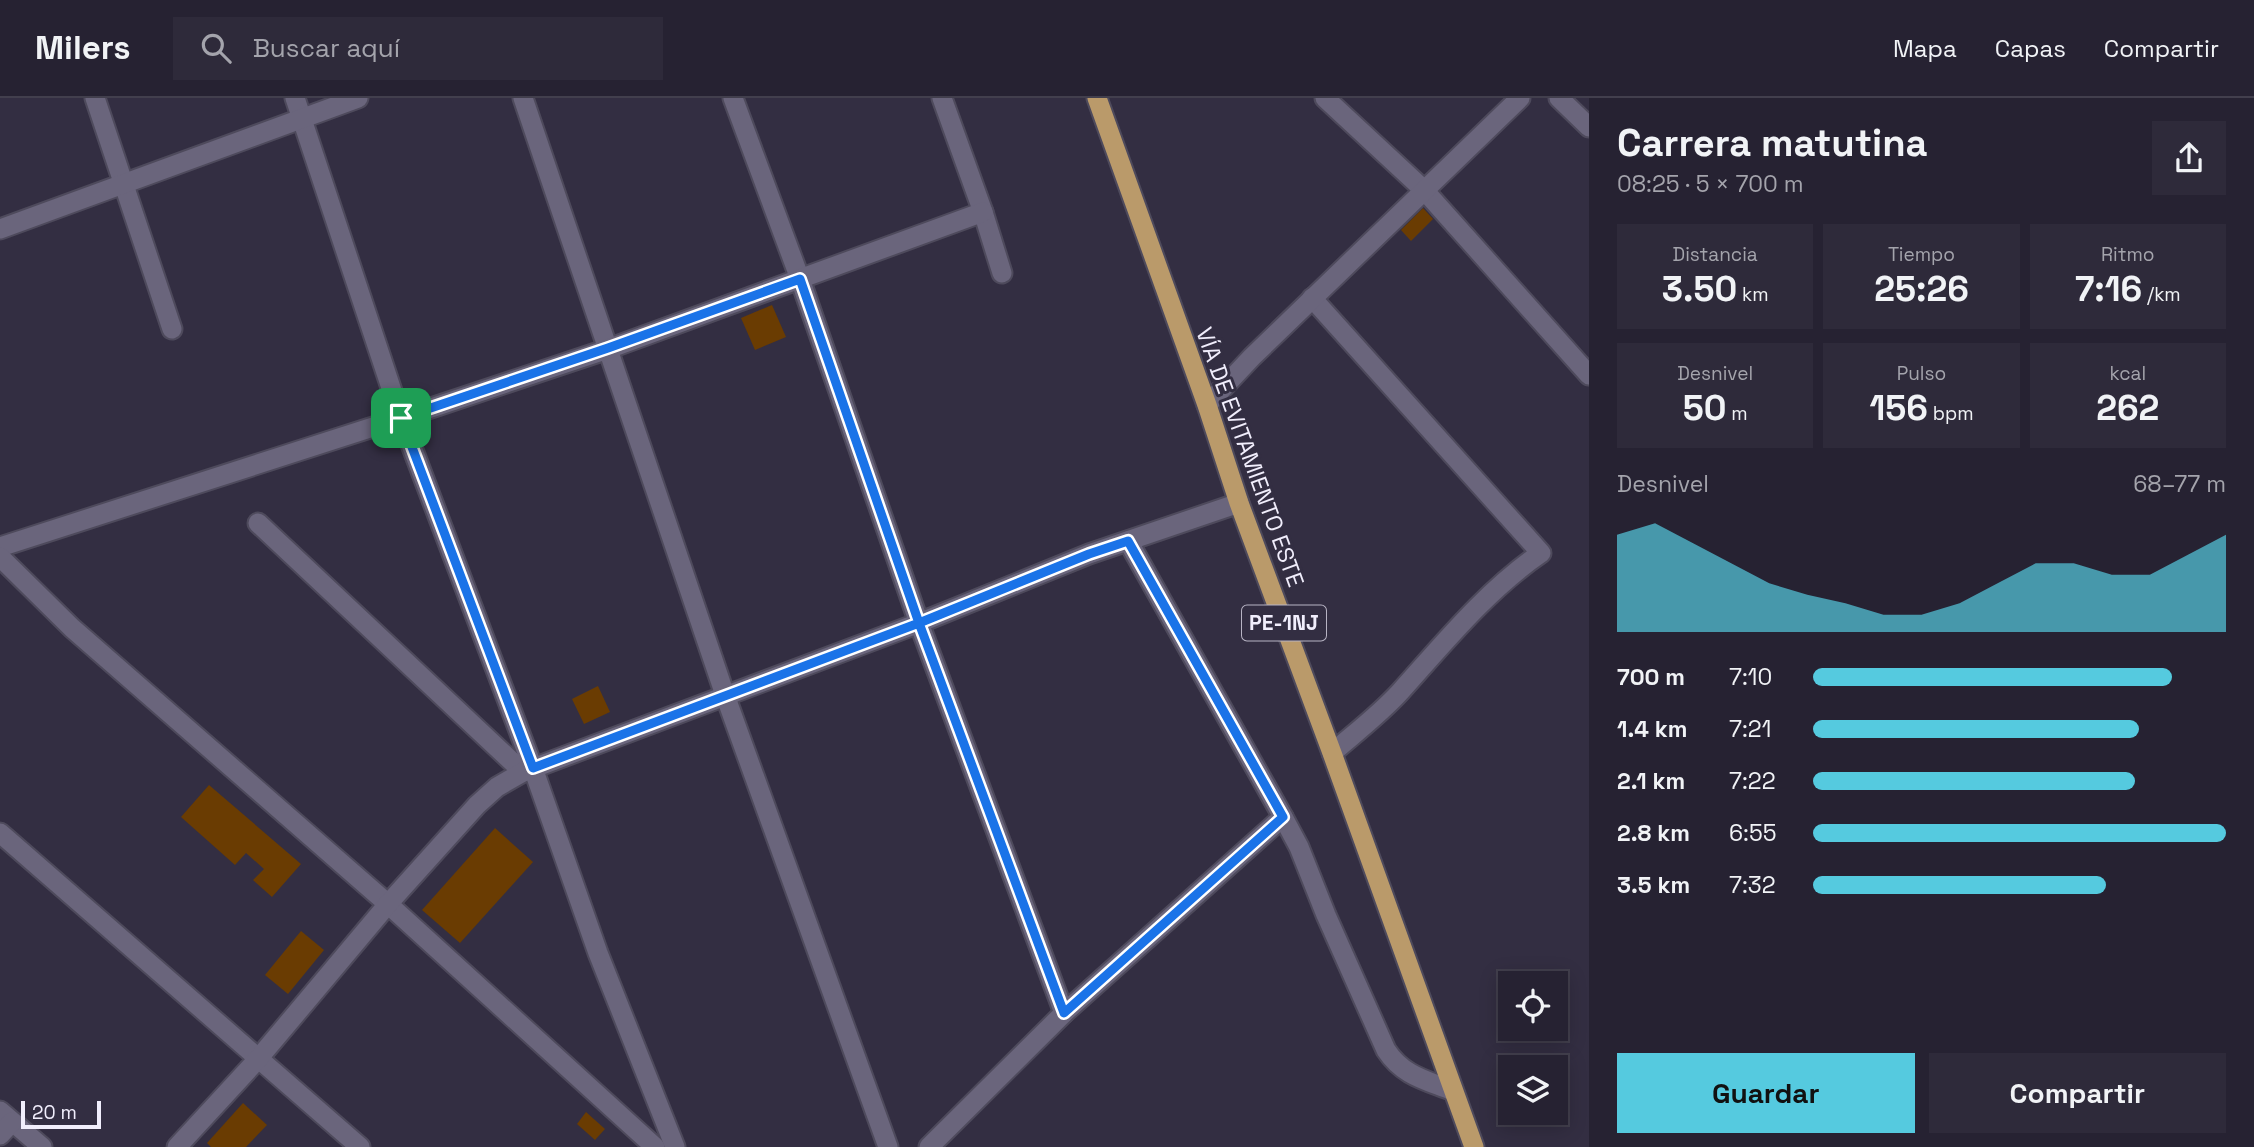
<!DOCTYPE html>
<html lang="es">
<head>
<meta charset="utf-8">
<style>
	body { margin:0; font-family:"Space Grotesk",sans-serif; background:#2e2a3a; color:#f1f3f6; height:100vh; display:flex; flex-direction:column; font-size:26px; white-space:nowrap }
	* { box-sizing:border-box; margin:0 }
	p { font-size:23px; color:#a4a4ac }
	.icon { flex:none; width:38px; height:38px; fill:none; stroke:currentColor; stroke-width:2; stroke-linecap:round; stroke-linejoin:round }
	.map { position:relative; flex:1; overflow:hidden }
	.details { display:flex; flex-direction:column; background:#262232; width:665px }
	.details>* { flex:none }
	.buttons { position:absolute; left:1498px; top:873px; display:grid; gap:14px }
	.buttons a { display:grid; place-items:center; width:70px; height:70px; border-radius:0px; background:#262232; box-shadow:0 4px 18px #0003,0 0 0 2px #423f4d; font-size:35px }
	.scale { position:absolute; left:21px; bottom:18px; width:80px; box-sizing:border-box; padding-left:7px; border:4px solid #f1eefc; border-top:0; font-size:19px; line-height:24px; white-space:nowrap; color:#f1eefc; -webkit-text-stroke:5px #332e42; paint-order:stroke }
	.pin { position:absolute; display:grid; place-items:center; width:60px; height:60px; color:#fff; margin:-30px; border-radius:14px; box-shadow:0 4px 10px #0006 }
	.round { display:grid; place-items:center; flex:none; width:74px; height:74px; border-radius:0px; background:#2e2a3a }
	.headline { display:flex; align-items:center; justify-content:space-between; height:119px; padding:0 28px }
	h1 { font-size:38px; font-weight:800; line-height:52px }
	.figures { display:grid; grid-template-columns:repeat(3,1fr); gap:10px; height:119px; padding:7px 28px }
	.figures div { display:grid; align-content:center; border-radius:0px; background:#2e2a3a; text-align:center }
	.figures b { font-size:35px; font-weight:800 }
	.figures small { font-size:19px; font-weight:400 }
	.figures p { font-size:19px }
	.chart { height:196px; padding:14px 28px }
	.chart p { display:flex; justify-content:space-between }
	.chart svg { width:100%; height:126px; margin-top:7px; fill:#55cadf; opacity:.7 }
	.primary-button { display:flex; gap:14px; margin-top:auto; padding:14px 28px }
	.primary-button a { flex:1; height:80px; border-radius:0px; background:#55cadf; color:#111; font-size:28px; font-weight:800; line-height:80px; text-align:center }
	.primary-button a+a { background:#2e2a3a; color:#f1f3f6 }
	ul { padding:0 28px; list-style:none; font-size:23px }
	li { display:grid; grid-template-columns:112px 84px 1fr; align-items:center; height:52px }
	li i { height:18px; border-radius:9px; background:#55cadf }
	header { display:flex; align-items:center; gap:42px; box-sizing:border-box; height:98px; padding:0 35px; background:#262232; border-bottom:2px solid #423f4d }
	header strong { font-size:33px }
	nav { display:flex; gap:38px; margin-inline-start:auto; font-size:24px }
	.search { width:490px; height:63px; background:#2e2a3a; display:flex; align-items:center; gap:18px; box-sizing:border-box; padding:0 24px; border-radius:0px; color:#a4a4ac; font-size:26px }
	main { display:flex; flex:1; min-height:0 }
	.map>svg:first-child { display:block }
</style>
</head>
<body>
<header>
<strong>Milers</strong>
<div class="search"><svg class="icon" aria-label="search" viewBox="0 0 24 24"><circle cx="10" cy="10" r="6"/><path d="M15 15l6 6"/></svg>Buscar aquí</div>
<nav><a>Mapa</a><a>Capas</a><a>Compartir</a></nav>
</header>
<main>
<div class="map">
<svg width="1589" height="1049" viewBox="0 0 1589 1049">
	<rect width="100%" height="100%" fill="#332e42"/>
	<g fill="#6a3c02">
		<polygon points="1423,110 1433,121 1411,143 1401,132"/>
		<polygon points="772,207 786,239 755,252 741,220"/>
		<polygon points="598,588 610,614 584,626 572,601"/>
		<polygon points="209,687 301,766 272,799 253,782 264,771 246,755 235,767 181,719"/>
		<polygon points="495,730 533,764 460,845 422,812"/>
		<polygon points="301,833 324,852 288,896 265,877"/>
		<polygon points="243,1005 267,1027 246,1049 211,1049 207,1045"/>
		<polygon points="586,1014 605,1031 595,1042 577,1026"/>
	</g>
	<g fill="none" stroke-linecap="round" stroke-linejoin="round">
		<defs>
			<g id="minor">
				<polyline points="95,0 172,231"/>
				<polyline points="295,0 401,320 533,670 598,855 675,1049"/>
				<polyline points="523,0 725,597 888,1049"/>
				<polyline points="733,0 800,181 919,525 1064,915"/>
				<polyline points="942,0 983,114 1002,175"/>
				<polyline points="1325,0 1424,92 1589,277"/>
				<polyline points="1559,0 1589,29"/>
				<polyline points="0,131 358,0"/>
				<path d="M1312 200 1541 455C1487 492 1444 545 1400 594 1380 616 1355 635 1332 655"/>
				<polyline points="1207,307 1252,259 1520,0"/>
				<polyline points="258,425 523,674"/>
				<path d="M1128 443 1283 719 1299 749 1326 817 1386 952C1403 978 1426 982 1453 993"/>
				<polyline points="0,449 401,320 608,251 983,114"/>
				<polyline points="0,459 72,530 388,806 655,1049"/>
				<polyline points="0,735 360,1049"/>
				<polyline points="0,1013 42,1049"/>
				<polyline points="0,1037 12,1024"/>
				<polyline points="177,1049 258,961 388,806 477,707 497,689 523,674 919,525 1089,456 1239,405"/>
				<polyline points="929,1049 1064,915 1283,719"/>
			</g>
			<polyline id="trunk" points="1097,0 1207,307 1239,405 1332,655 1474,1049"/>
		</defs>
		<use href="#minor" stroke="#4e4a5c" stroke-width="23"/>
		<use href="#trunk" stroke="#4e4a5c" stroke-width="23"/>
		<use href="#minor" stroke="#6a657c" stroke-width="19"/>
		<use href="#trunk" stroke="#ba9a6a" stroke-width="19"/>
	</g>
	<g fill="none" stroke-linecap="round" stroke-linejoin="round">
		<defs>
			<polyline id="route" points="401,320 533,670 919,525 1089,456 1128,443 1283,719 1064,915 919,525 800,181 608,250 401,320"/>
		</defs>
		<use href="#route" stroke="#fff" stroke-width="14"/>
		<use href="#route" stroke="#1a73e8" stroke-width="9"/>
	</g>
	<g text-anchor="middle" stroke-width="6" stroke-linejoin="round" paint-order="stroke">
		<rect fill="#332e42" stroke="#b8b4c4" stroke-width="2" x="1242" y="507.5" width="84" height="35" rx="5"/>
		<g font-size="21" font-weight="bold" fill="#f1eefc">
			<text x="1284" y="532">PE-1NJ</text>
		</g>
		<g font-size="23" fill="#f1eefc" stroke="#332e42">
			<text transform="translate(1250 359) rotate(70)" y="8">VÍA DE EVITAMIENTO ESTE</text>
		</g>
	</g>
</svg>
<div class="buttons">
<a><svg class="icon" aria-label="locate" viewBox="0 0 24 24"><circle cx="12" cy="12" r="6"/><path d="M12 2v4M12 18v4M2 12h4M18 12h4"/></svg></a>
<a><svg class="icon" aria-label="layers" viewBox="0 0 24 24"><path d="M12 4l9 5-9 5-9-5zM3 14l9 5 9-5"/></svg></a>
</div>
<div class="scale">20 m</div>
<div class="pin" style="left:401px;top:320px;background:#1e9e55"><svg class="icon" aria-label="arrive" viewBox="0 0 24 24"><path d="M6 21V4h12l-3 4 3 4H6"/></svg></div>
</div>
<section class="details">
<div class="headline"><div><h1>Carrera matutina</h1><p>08:25 · 5 × 700 m</p></div><a class="round"><svg class="icon" aria-label="share" viewBox="0 0 24 24"><path d="M12 15V3M7 8l5-5 5 5M5 13v7h14v-7"/></svg></a></div>
<div class="figures">
<div><p>Distancia</p><b>3.50<small> km</small></b></div>
<div><p>Tiempo</p><b>25:26</b></div>
<div><p>Ritmo</p><b>7:16<small> /km</small></b></div>
</div>
<div class="figures">
<div><p>Desnivel</p><b>50<small> m</small></b></div>
<div><p>Pulso</p><b>156<small> bpm</small></b></div>
<div><p>kcal</p><b>262</b></div>
</div>
<div class="chart"><p><span>Desnivel</span>68–77 m</p>
<svg viewBox="0 0 160 44" preserveAspectRatio="none"><path d="M0 44V10L10 6L20 13L30 20L40 27L50 31L60 34L70 38L80 38L90 34L100 27L110 20L120 20L130 24L140 24L150 17L160 10V44z"/></svg>
</div>
<ul>
<li><b>700 m</b>7:10<i style="width:87%"></i></li>
<li><b>1.4 km</b>7:21<i style="width:79%"></i></li>
<li><b>2.1 km</b>7:22<i style="width:78%"></i></li>
<li><b>2.8 km</b>6:55<i style="width:100%"></i></li>
<li><b>3.5 km</b>7:32<i style="width:71%"></i></li>
</ul>
<div class="primary-button"><a>Guardar</a><a>Compartir</a></div>
</section>
</main>
</body>
</html>
